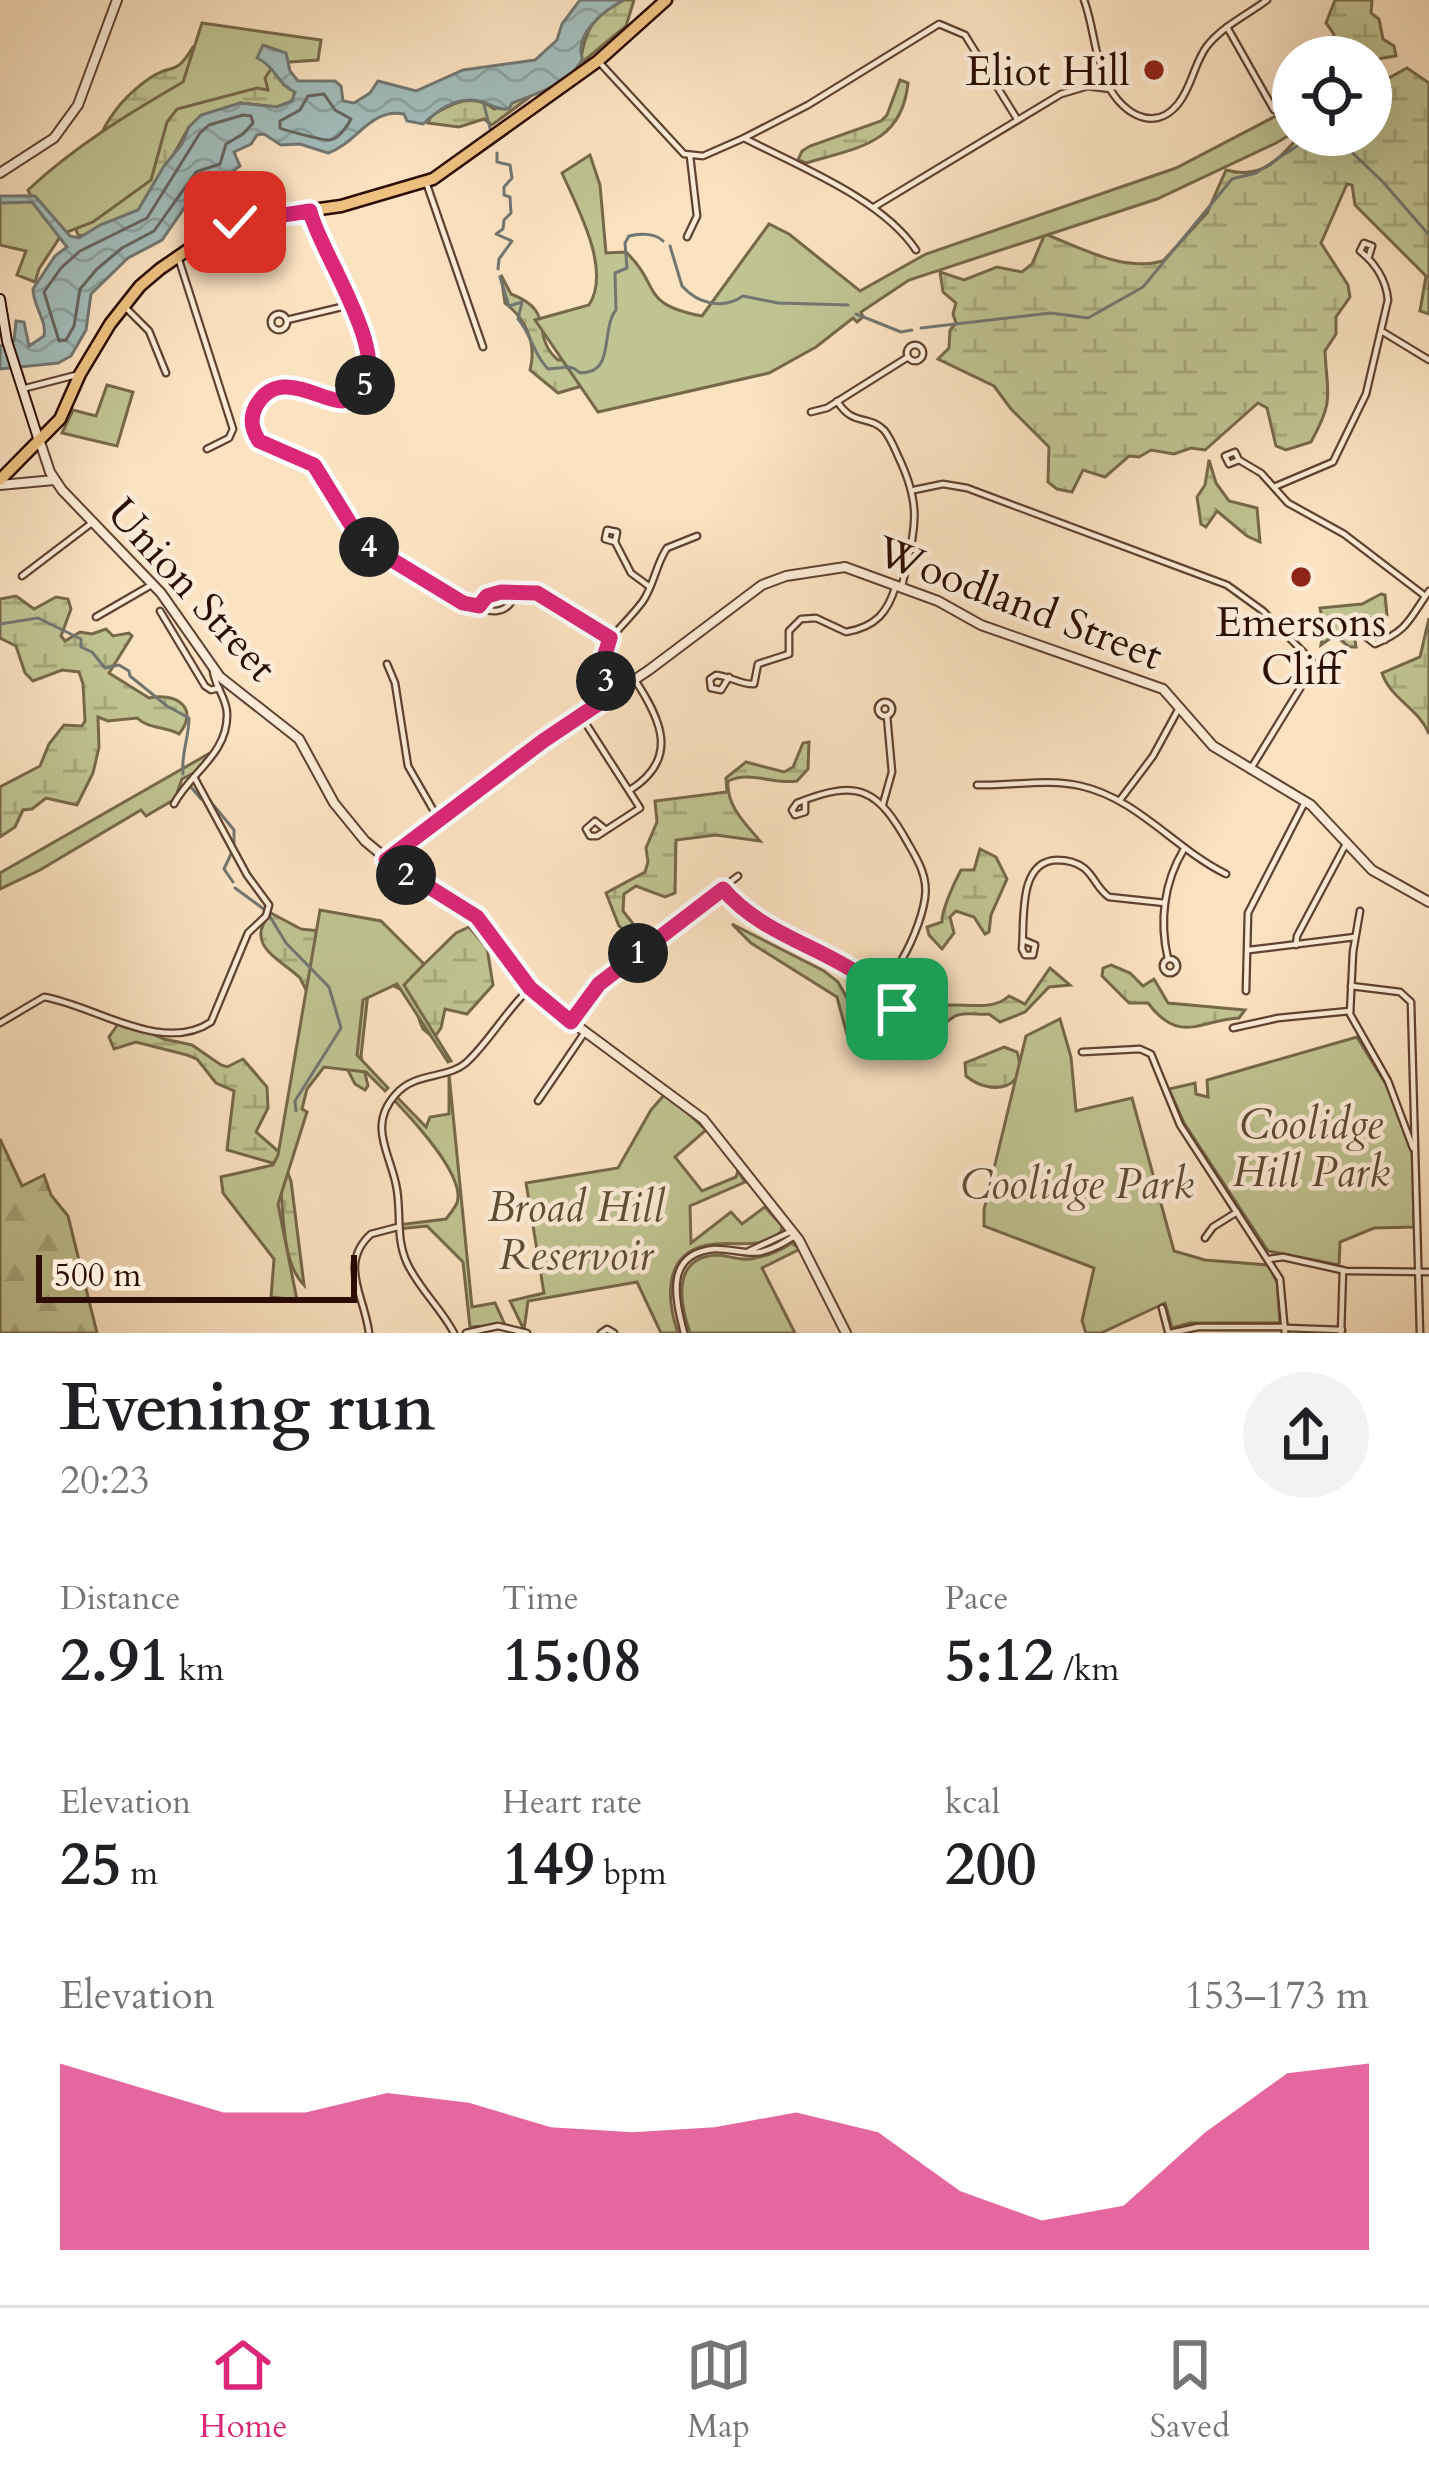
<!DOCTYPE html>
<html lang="en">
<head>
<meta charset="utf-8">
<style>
	body { margin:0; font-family:Cardo,serif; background:#f2f2f2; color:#202124; height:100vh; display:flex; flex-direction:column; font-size:45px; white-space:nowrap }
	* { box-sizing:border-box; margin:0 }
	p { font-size:39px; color:#757577 }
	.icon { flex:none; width:66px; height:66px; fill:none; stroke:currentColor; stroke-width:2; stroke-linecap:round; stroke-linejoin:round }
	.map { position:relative; height:1333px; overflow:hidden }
	.drawer { display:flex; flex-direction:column; background:#fff; flex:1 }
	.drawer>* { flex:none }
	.fabs { position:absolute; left:1272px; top:36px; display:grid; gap:24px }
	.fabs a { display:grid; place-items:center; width:120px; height:120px; border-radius:50%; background:#fff; box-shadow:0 12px 48px #0002; font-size:60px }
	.scale { position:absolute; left:36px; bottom:30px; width:321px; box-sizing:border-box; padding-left:12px; border:6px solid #2c0d03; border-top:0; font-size:33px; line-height:42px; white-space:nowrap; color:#2c0d03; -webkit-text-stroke:9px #fcecd7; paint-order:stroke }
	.pin { position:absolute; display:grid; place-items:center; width:102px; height:102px; color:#fff; margin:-51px; border-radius:24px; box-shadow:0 6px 18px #0006 }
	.km { position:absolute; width:60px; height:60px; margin:-30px; border-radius:50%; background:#222; color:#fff; font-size:33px; line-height:60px; text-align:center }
	.round { display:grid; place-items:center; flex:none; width:126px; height:126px; border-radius:63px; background:#f2f2f2 }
	.overview { display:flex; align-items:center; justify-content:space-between; height:204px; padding:0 60px }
	h1 { font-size:66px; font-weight:800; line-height:90px }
	.stats { display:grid; grid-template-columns:repeat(3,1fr); gap:18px; height:204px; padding:12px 60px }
	.stats div { display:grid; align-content:center }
	.stats b { font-size:60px; font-weight:800 }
	.stats small { font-size:33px; font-weight:400 }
	.stats p { font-size:33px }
	.chart { height:336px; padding:24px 60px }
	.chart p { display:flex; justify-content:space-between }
	.chart svg { width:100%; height:216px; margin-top:12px; fill:#db2777; opacity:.7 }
	.dock { display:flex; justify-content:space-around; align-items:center; height:168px; border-top:3px solid #e0e0e0; background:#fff; font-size:33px; color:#757577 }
	.dock a { display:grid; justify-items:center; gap:6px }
	.dock .selected { color:#db2777 }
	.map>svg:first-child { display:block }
</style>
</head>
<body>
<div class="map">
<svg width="1429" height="1333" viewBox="0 0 1429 1333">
	<defs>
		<pattern id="forest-firs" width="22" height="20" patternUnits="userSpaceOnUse" patternTransform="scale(3)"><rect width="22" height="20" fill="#c0c392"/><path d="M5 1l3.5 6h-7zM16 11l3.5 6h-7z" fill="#a5a67c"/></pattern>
		<pattern id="wetland-marsh" width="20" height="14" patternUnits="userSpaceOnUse" patternTransform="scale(3)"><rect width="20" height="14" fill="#c0c392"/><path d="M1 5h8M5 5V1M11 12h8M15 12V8" fill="none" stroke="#a5a67c"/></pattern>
		<pattern id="water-waves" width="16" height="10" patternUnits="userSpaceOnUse" patternTransform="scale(3)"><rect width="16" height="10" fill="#a1bcba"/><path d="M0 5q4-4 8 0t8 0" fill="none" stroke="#8ba09e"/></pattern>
	</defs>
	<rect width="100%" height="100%" fill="#fbe2c1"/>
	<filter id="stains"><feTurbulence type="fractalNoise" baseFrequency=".00167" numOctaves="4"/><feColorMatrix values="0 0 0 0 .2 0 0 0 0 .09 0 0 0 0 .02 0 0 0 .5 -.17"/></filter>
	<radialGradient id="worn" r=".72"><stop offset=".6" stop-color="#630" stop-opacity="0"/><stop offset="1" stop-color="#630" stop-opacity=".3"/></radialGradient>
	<polygon fill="url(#forest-firs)" stroke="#76684a" stroke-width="3" points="0,1139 22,1186 44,1175 51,1195 68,1216 97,1333 0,1333"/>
	<g fill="url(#wetland-marsh)" stroke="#76684a" stroke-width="3">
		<path d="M624 0H634L626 26 580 64C585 31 591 17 624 0Z"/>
		<polygon points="1335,0 1372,0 1371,13 1379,19 1383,39 1394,46 1396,56 1371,60 1371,57 1329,57 1334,34 1326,23"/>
		<path d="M201 46 249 79 274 68 284 85 295 92 292 101 277 107 240 103 189 127C183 138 146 204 138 210 122 222 101 224 85 236L78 235 75 227C89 166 94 116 150 78 174 62 174 78 193 47Z"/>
		<path d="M1407 68 1429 83V314L1420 311 1426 276 1355 205 1352 185 1347 184 1321 243 1348 285 1350 297 1336 317V334L1325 351C1327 395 1335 399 1311 442L1286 450 1276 446 1267 408 1258 403 1205 450 1191 448 1174 454 1151 450 1139 457 1129 456 1105 477 1083 470 1072 492 1057 489 1048 482 1049 447 1011 409 994 386 938 359 949 348 950 330 956 323 953 314 956 303 943 292 940 272 964 280 997 267 1022 272 1032 264 1045 234C1081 248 1123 272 1163 261L1207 213 1226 170C1261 180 1279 160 1300 135H1371V88Z"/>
		<path d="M900 80 908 83C902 145 855 148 806 163L798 160 802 151 810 146 881 121 887 115Z"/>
		<path d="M531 96 492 125 484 119 459 127 428 123 431 116C451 104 472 92 494 109Z"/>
		<path d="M501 275 511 294C558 312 529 335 558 360H570L585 385 558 393 530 370C537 344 526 319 505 303Z"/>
		<polygon points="1209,460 1216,483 1229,501 1257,508 1260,542 1247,536 1217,511 1206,527 1201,524 1197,497 1205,485"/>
		<polygon points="1381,594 1385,595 1387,615 1365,619 1354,633 1356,647 1349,647 1335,635 1321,645 1324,627 1320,608 1362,604"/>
		<path d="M16 596 34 609 56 597 68 599 71 609 61 636 65 641 80 632 92 634 106 629 113 636 129 633 132 636 109 673 149 698C176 692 200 708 179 734 164 726 149 729 137 718L108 721 98 717 99 747 93 773 77 805 46 798 32 809 23 810 15 827 0 837V787L40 766 49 744 64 725 82 726 85 721 83 684 79 672 62 670 33 681 25 673 16 646 0 638V599Z"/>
		<path d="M1429 618V734C1419 708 1391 700 1382 673L1420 657Z"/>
		<path d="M809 742 808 769 797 781C772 785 750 770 728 781 726 807 748 826 760 841L716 835 676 840 675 893 665 897 636 886 624 894 623 911 642 935 643 943 619 926 606 893 645 872 648 862 646 848 657 822 655 801 727 792 726 778 746 762 784 772 793 767 803 743Z"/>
		<path d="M980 849 996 857 1007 879 991 915 989 932 985 934 974 917 956 911 950 917 954 933 942 949 929 935 927 927 942 922C941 911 955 881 961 870H974Z"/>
		<path d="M271 913 301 929 320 931 410 978 456 933 469 927 487 948 493 985 467 1014 445 1009 441 1028 434 1038 423 1029C411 1004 422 1000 392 985L368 993 361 1056 368 1086 365 1090 355 1084 300 978C282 960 242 945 271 913Z"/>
		<path d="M732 924 824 971 838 982 855 1012 873 1021 881 1030 913 1034 927 1027 930 1009C953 998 989 1015 1009 996L1025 1004 1050 968 1070 985 1049 987 1025 1012 1000 1022 989 1014C979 1015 968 1012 958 1015 949 1016 923 1046 912 1054L881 1052 866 1056 849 1042 837 997 751 943Z"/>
		<path d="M1111 965 1130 973 1143 986 1154 979 1168 1003 1245 1010 1239 1018C1203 1019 1180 1046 1148 1003H1129L1102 976 1103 968Z"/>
		<path d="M121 1020 164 1039 192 1045 221 1065 227 1067 243 1059 267 1087 268 1108 256 1132 279 1152 291 1181 304 1285C277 1257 287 1201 276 1164L227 1150 234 1091 216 1083 197 1059 187 1055 136 1042 114 1049 109 1037Z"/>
		<path d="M1004 1047 1017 1052C1030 1089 991 1097 966 1076L965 1063Z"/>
	</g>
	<g fill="#c0c392" stroke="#76684a" stroke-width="3">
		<path d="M202 23 321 40 318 60 275 63 265 78 268 90 257 88 177 109 167 122 151 180 93 222 62 234 39 269 35 282 17 275 26 251 0 245V197L31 196 28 190C75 146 128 114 183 82Z"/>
		<path d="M1293 107V133L1276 143 1157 199 909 280 861 312 863 317 857 322 853 318 816 347 769 373 598 412 535 320 589 305C612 270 577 207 562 173L590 155 600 185 606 253 626 252C662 287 639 304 702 316L769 224 789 234 860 291 926 254 1176 168Z"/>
		<polygon points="107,385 133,392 117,446 62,433 73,410 96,416"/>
		<polygon points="210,753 196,772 182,779 175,799 146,816 141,810 40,870 0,889 0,873"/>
		<polygon points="320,910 381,921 424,964 404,985 451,1061 448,1062 397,984 363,1000 357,1055 388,1088 385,1091 366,1072 324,1067 307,1089 302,1109 307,1112 278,1204 297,1300 271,1297 274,1259 223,1193 221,1177 273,1165 278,1155"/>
		<polygon points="1060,1019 1071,1057 1076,1111 1132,1098 1174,1251 1205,1260 1268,1265 1277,1282 1280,1323 1190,1323 1172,1328 1165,1303 1101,1333 1086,1333 1082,1321 1094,1268 984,1226 984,1210 1026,1036"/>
		<polygon points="1357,1037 1387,1086 1413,1155 1414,1227 1374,1228 1340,1242 1339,1265 1268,1251 1184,1123 1169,1089 1195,1083 1196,1094 1208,1097 1207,1080"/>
		<path d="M449 1074 472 1307 495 1303 505 1325 470 1327 463 1262 427 1226 397 1229V1225L446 1219C450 1214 454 1209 457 1203 466 1176 412 1119 394 1100L396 1096 426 1127 430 1117 449 1114Z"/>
		<path d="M666 1093 706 1130 675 1157 702 1191 736 1177 738 1171 745 1182 690 1206 691 1243 731 1212 742 1224 765 1207 782 1226 781 1232C761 1249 740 1242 716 1244 664 1248 665 1295 678 1333H661L637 1282 528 1301 524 1330 510 1301 544 1293 526 1183 618 1168 651 1110Z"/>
		<path d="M792 1243 800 1249 762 1268 795 1333H690C680 1304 671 1258 716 1255 729 1255 741 1262 755 1258 768 1256 781 1250 792 1243Z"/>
	</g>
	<path fill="url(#water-waves)" stroke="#727671" stroke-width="3" d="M580 0H624C607 9 582 27 581 48 580 61 586 55 578 66 567 84 531 96 512 103L509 109C495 110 492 104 479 101 455 96 436 112 423 124L407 121 404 114C371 107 356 144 328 153L300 144 281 145 264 134 257 135 251 144 234 152 240 166 225 177 203 181 162 240 128 258 91 294 86 330 71 356 58 363 0 369V346L14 341 16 321 24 322 29 346 44 336C47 320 33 306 33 289L55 256 67 247 32 202 0 203V196H35L70 236 79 238 100 225 138 210 164 166 182 144 189 127 201 115 240 103 277 107 292 101 295 92C277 84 276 67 257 58L263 45 286 53 290 71 298 81H335L341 86 343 101 354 103 370 93 378 81 416 91 463 70 535 60 557 40 562 24Z"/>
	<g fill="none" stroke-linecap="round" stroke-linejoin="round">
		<g stroke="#66645e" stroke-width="3">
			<path d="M324 94 335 110 351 119C348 125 339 139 330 140 325 141 284 130 280 128V121L300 110 308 96Z"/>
			<polygon points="243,115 251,116 253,123 243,134 226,144 220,164 196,172 154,231 122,248 97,269 80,289 74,326 66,340 59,341 44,292 61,268 80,251 147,218 200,133 209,125"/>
		</g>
		<g stroke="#727671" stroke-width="3">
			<polyline points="483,101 491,132"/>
			<polyline points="497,153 497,162 510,165 512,178 504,187 504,195 510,197 511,213 504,220 503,229 496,234 512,241 499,259 498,269"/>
			<path d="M670 246 682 286C698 304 723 310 743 296L778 303 848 305"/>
			<path d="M500 277 509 306 522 302 518 319C532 335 533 354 548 369 549 369 567 367 569 367 581 369 574 375 588 372 613 368 602 326 616 310L615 273 627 268 625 243 629 236C639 233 655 233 663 241"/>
			<polyline points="856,314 901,332 912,330"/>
			<polyline points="921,328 1051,313 1088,318 1143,287 1232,179 1256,173 1306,140 1320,136 1341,142 1383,182 1429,235"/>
			<path d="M0 624 38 618 81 639V647L92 652 105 668 119 665 129 671 130 676 167 706 189 718C189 738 181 753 183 774"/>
			<polyline points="191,787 201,799"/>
			<polyline points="210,801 234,830 234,846"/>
			<polyline points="231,854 224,869 233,882"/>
			<polyline points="235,888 265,910"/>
			<polyline points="269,915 286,943 329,987 341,1028 295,1101 296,1111"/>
		</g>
		<defs>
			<g id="minor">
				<path d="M1084 0C1094 27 1094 55 1106 81 1118 109 1152 136 1178 104 1192 87 1194 63 1207 46 1223 26 1247 15 1267 0"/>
				<polyline points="1227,27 1274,110"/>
				<path d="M600 63 684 154 703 156 744 138C800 167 882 199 916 250"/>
				<polyline points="744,138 808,105 939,24 965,35 1017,119"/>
				<polyline points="426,182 483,347"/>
				<polyline points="874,207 1061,94 1088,86 1110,89"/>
				<path d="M310 214 365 339C372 362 373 390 347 400L299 388 267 395 253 413C247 458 294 443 315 467 333 488 341 517 359 538 374 556 474 613 496 611 507 610 511 603 516 595"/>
				<polyline points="687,237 697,216 690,156"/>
				<polyline points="178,257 233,429 229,438 207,449"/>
				<polyline points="126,308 149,331 166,373"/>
				<circle cx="279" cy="322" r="8"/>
				<polyline points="287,320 350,305"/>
				<polyline points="1383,332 1429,360"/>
				<circle cx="915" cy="353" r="8"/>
				<polyline points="22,389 80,374"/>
				<path d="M837 401C853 427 868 414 884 430 890 437 894 447 898 456 924 510 914 530 902 586"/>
				<polyline points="811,412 827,408 908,357"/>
				<polyline points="1239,460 1229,464 1225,456 1235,452 1239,460 1261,473 1288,503 1344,534 1425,596"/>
				<path d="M1274 487 1333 462 1366 394 1388 300C1386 279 1374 262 1360 251L1364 243 1372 246 1369 256"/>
				<polyline points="914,490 943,484 967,488 1227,585 1263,611 1315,664 1250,770"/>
				<polyline points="615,542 605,539 607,530 617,532 615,542 631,573 650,587"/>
				<polyline points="22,576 93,522"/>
				<polyline points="479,606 487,596 501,592 537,593 610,638"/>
				<polyline points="160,611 205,686 211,690 219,688"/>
				<polyline points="96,617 153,584"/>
				<path d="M1385 640 1375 631 1366 637 1375 644C1409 630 1409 619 1429 591"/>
				<polyline points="387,664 395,683 408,766 439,820"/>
				<path d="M729 677 721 690 711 688 710 679 716 675C729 676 742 685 754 684L758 664 789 654V631L801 619 816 618 846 632C876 627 888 612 896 585"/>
				<path d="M612 692C586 647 620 633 643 601 654 585 656 564 667 548L697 536"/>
				<circle cx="885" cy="709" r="7"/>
				<polyline points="581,716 640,808 597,836 590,836 586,829 595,821 606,830"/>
				<path d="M977 785C1012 786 1048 778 1081 786 1138 799 1175 849 1226 874"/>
				<path d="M630 790C679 759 662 721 635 680"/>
				<path d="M805 800V812L795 815 792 810 797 803C859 778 878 789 909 845 919 862 928 878 925 898 922 919 909 950 897 967 892 975 883 980 877 986"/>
				<polyline points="1120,800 1153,756 1178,710"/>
				<path d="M174 804C190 773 228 754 227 714 227 697 213 685 213 669"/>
				<polyline points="883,804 892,772 887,716"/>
				<polyline points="723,889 752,919 849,966 899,1010 909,1004 904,997 891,1000"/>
				<polyline points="1360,911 1353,952 1350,1014 1388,1081 1413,1148"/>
				<path d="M1023 940 1035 945 1033 955H1025L1022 949C1025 921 1017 861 1057 860 1067 860 1076 862 1084 868 1095 877 1097 889 1109 897L1165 903"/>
				<polyline points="1296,945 1297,936 1347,842"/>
				<polyline points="1249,950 1355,937"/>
				<circle cx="1170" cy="966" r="7"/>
				<path d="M1168 959C1159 921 1164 882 1184 849"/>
				<polyline points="1351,986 1400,992 1411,1002 1420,1333"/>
				<polyline points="1246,991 1248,913 1305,802"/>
				<polyline points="571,1022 604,979 738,876"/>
				<path d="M0 1023 44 997C94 1005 162 1055 211 1022L248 933 266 916 269 905 247 875 194 777"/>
				<polyline points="575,1025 606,980"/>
				<polyline points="1233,1028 1278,1018 1350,1011"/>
				<polyline points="1082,1052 1140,1049 1151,1054 1180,1125 1280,1279 1285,1333"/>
				<polyline points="538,1101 585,1032"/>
				<polyline points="1205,1238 1213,1227 1237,1212"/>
				<polyline points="749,1251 792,1231"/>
				<polyline points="1269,1259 1283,1257 1346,1271 1429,1272"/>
				<polyline points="1162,1308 1168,1331"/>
				<polyline points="1287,1328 1342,1330"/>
				<path d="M369 1333C365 1297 338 1264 371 1234L398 1227"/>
				<path d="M454 1333C441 1308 419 1289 407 1263 396 1239 401 1216 397 1190 392 1155 366 1127 396 1094 417 1070 450 1081 470 1059 492 1037 506 1011 530 988"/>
				<polyline points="466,1333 498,1326 527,1333"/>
				<polyline points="601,1333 607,1329 614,1333"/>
				<path d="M684 1333C676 1301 663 1254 714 1249 729 1248 746 1255 761 1252 774 1249 785 1242 796 1235"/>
				<polyline points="1170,1333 1198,1327 1285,1327"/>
				<polyline points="1341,1333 1343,1270"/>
			</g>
			<g id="tertiary">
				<polyline points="0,173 54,138 78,105 117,0"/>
				<polyline points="40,442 50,472 62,490 161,593 220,677 299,739 334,803 365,841 404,873 472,913 545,1002 703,1119 799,1240 846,1333"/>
				<polyline points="0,485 54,480"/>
				<polyline points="386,860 543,741 649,670 762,585 786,576 845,567 938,601 981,625 1163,689 1213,746 1311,805 1372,870 1429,902"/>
			</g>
			<polyline id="secondary" points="0,299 7,341 39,441"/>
			<polyline id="primary" points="0,480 60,419 80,374 110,324 140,286 160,269 211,234 241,220 341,206 433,179 598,61 666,0"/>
		</defs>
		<use href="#minor" stroke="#604232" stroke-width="9"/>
		<use href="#tertiary" stroke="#604232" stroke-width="12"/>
		<use href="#secondary" stroke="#2c0d03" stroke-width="12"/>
		<use href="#primary" stroke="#2c0d03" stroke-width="15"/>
		<use href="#minor" stroke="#fcecd7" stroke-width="4.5"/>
		<use href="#tertiary" stroke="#fcecd7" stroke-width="8"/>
		<use href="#secondary" stroke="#fcecd7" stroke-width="8"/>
		<use href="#primary" stroke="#eec180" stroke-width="10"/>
	</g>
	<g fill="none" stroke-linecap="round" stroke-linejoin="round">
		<defs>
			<path id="route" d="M235 222 310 211C319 252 396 359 359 394 355 398 348 401 342 401 318 400 278 367 256 406 249 419 252 430 259 441L314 465 361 541 463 603 479 606 487 596 501 592 537 593 610 638 602 664 613 694 543 741 386 860 477 917 530 988 571 1022 599 984 723 889C772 946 850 949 897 1009"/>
		</defs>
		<use href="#route" stroke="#fff" stroke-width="24"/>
		<use href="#route" stroke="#db2777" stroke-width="15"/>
	</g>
	<g fill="#8f2418" stroke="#fcecd7" stroke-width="4.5">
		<circle cx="1154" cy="70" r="12"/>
		<circle cx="1301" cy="577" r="12"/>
	</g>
	<g text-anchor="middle" stroke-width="9" stroke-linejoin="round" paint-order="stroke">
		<g font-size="42" fill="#2c0d03" stroke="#fcecd7" text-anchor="end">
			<text x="1130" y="85">Eliot Hill</text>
			<text x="1301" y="636" text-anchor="middle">Emersons<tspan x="1301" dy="48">Cliff</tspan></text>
		</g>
		<g font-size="42" fill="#2c0d03" stroke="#fcecd7">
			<text transform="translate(193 589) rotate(48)" y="15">Union Street</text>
			<text transform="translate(1020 602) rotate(21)" y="15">Woodland Street</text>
		</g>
		<g font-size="42" font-style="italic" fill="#604d35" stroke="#fcecd7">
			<text x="1311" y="1138">Coolidge<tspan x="1311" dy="48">Hill Park</tspan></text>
			<text x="1077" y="1198">Coolidge Park</text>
			<text x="576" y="1221">Broad Hill<tspan x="576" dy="48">Reservoir</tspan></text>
		</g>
	</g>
	<rect width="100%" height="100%" filter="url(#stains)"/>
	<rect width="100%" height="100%" fill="url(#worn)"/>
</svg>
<div class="fabs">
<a><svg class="icon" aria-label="locate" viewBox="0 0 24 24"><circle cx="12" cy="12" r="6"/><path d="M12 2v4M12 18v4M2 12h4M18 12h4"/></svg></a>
</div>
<div class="scale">500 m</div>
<div class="pin" style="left:897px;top:1009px;background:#1e9e55"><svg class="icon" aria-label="arrive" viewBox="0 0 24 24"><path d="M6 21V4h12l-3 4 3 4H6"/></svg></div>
<div class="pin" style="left:235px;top:222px;background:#d93025"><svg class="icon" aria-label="check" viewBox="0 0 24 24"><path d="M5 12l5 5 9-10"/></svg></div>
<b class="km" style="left:638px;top:953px">1</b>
<b class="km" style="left:406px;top:875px">2</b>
<b class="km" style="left:606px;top:681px">3</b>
<b class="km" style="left:369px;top:547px">4</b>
<b class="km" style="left:365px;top:385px">5</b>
</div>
<section class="drawer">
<div class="overview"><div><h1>Evening run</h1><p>20:23</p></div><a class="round"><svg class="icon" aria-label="share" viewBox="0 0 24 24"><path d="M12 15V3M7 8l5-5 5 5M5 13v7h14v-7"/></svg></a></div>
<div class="stats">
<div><p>Distance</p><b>2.91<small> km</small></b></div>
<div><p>Time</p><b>15:08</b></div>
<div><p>Pace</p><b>5:12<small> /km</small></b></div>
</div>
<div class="stats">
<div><p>Elevation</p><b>25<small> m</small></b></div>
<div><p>Heart rate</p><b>149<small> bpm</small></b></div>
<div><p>kcal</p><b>200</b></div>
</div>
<div class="chart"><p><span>Elevation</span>153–173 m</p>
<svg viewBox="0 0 160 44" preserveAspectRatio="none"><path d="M0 44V6L10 11L20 16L30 16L40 12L50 14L60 19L70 20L80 19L90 16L100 20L110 32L120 38L130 35L140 20L150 8L160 6V44z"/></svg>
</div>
</section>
<nav class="dock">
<a class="selected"><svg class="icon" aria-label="home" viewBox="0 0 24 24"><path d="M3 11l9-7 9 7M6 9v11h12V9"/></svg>Home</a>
<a><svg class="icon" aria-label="map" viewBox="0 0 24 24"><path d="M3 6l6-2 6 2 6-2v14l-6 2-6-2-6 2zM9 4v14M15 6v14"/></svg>Map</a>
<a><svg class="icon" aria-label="saved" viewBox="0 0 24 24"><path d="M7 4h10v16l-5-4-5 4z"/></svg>Saved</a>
</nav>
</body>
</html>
